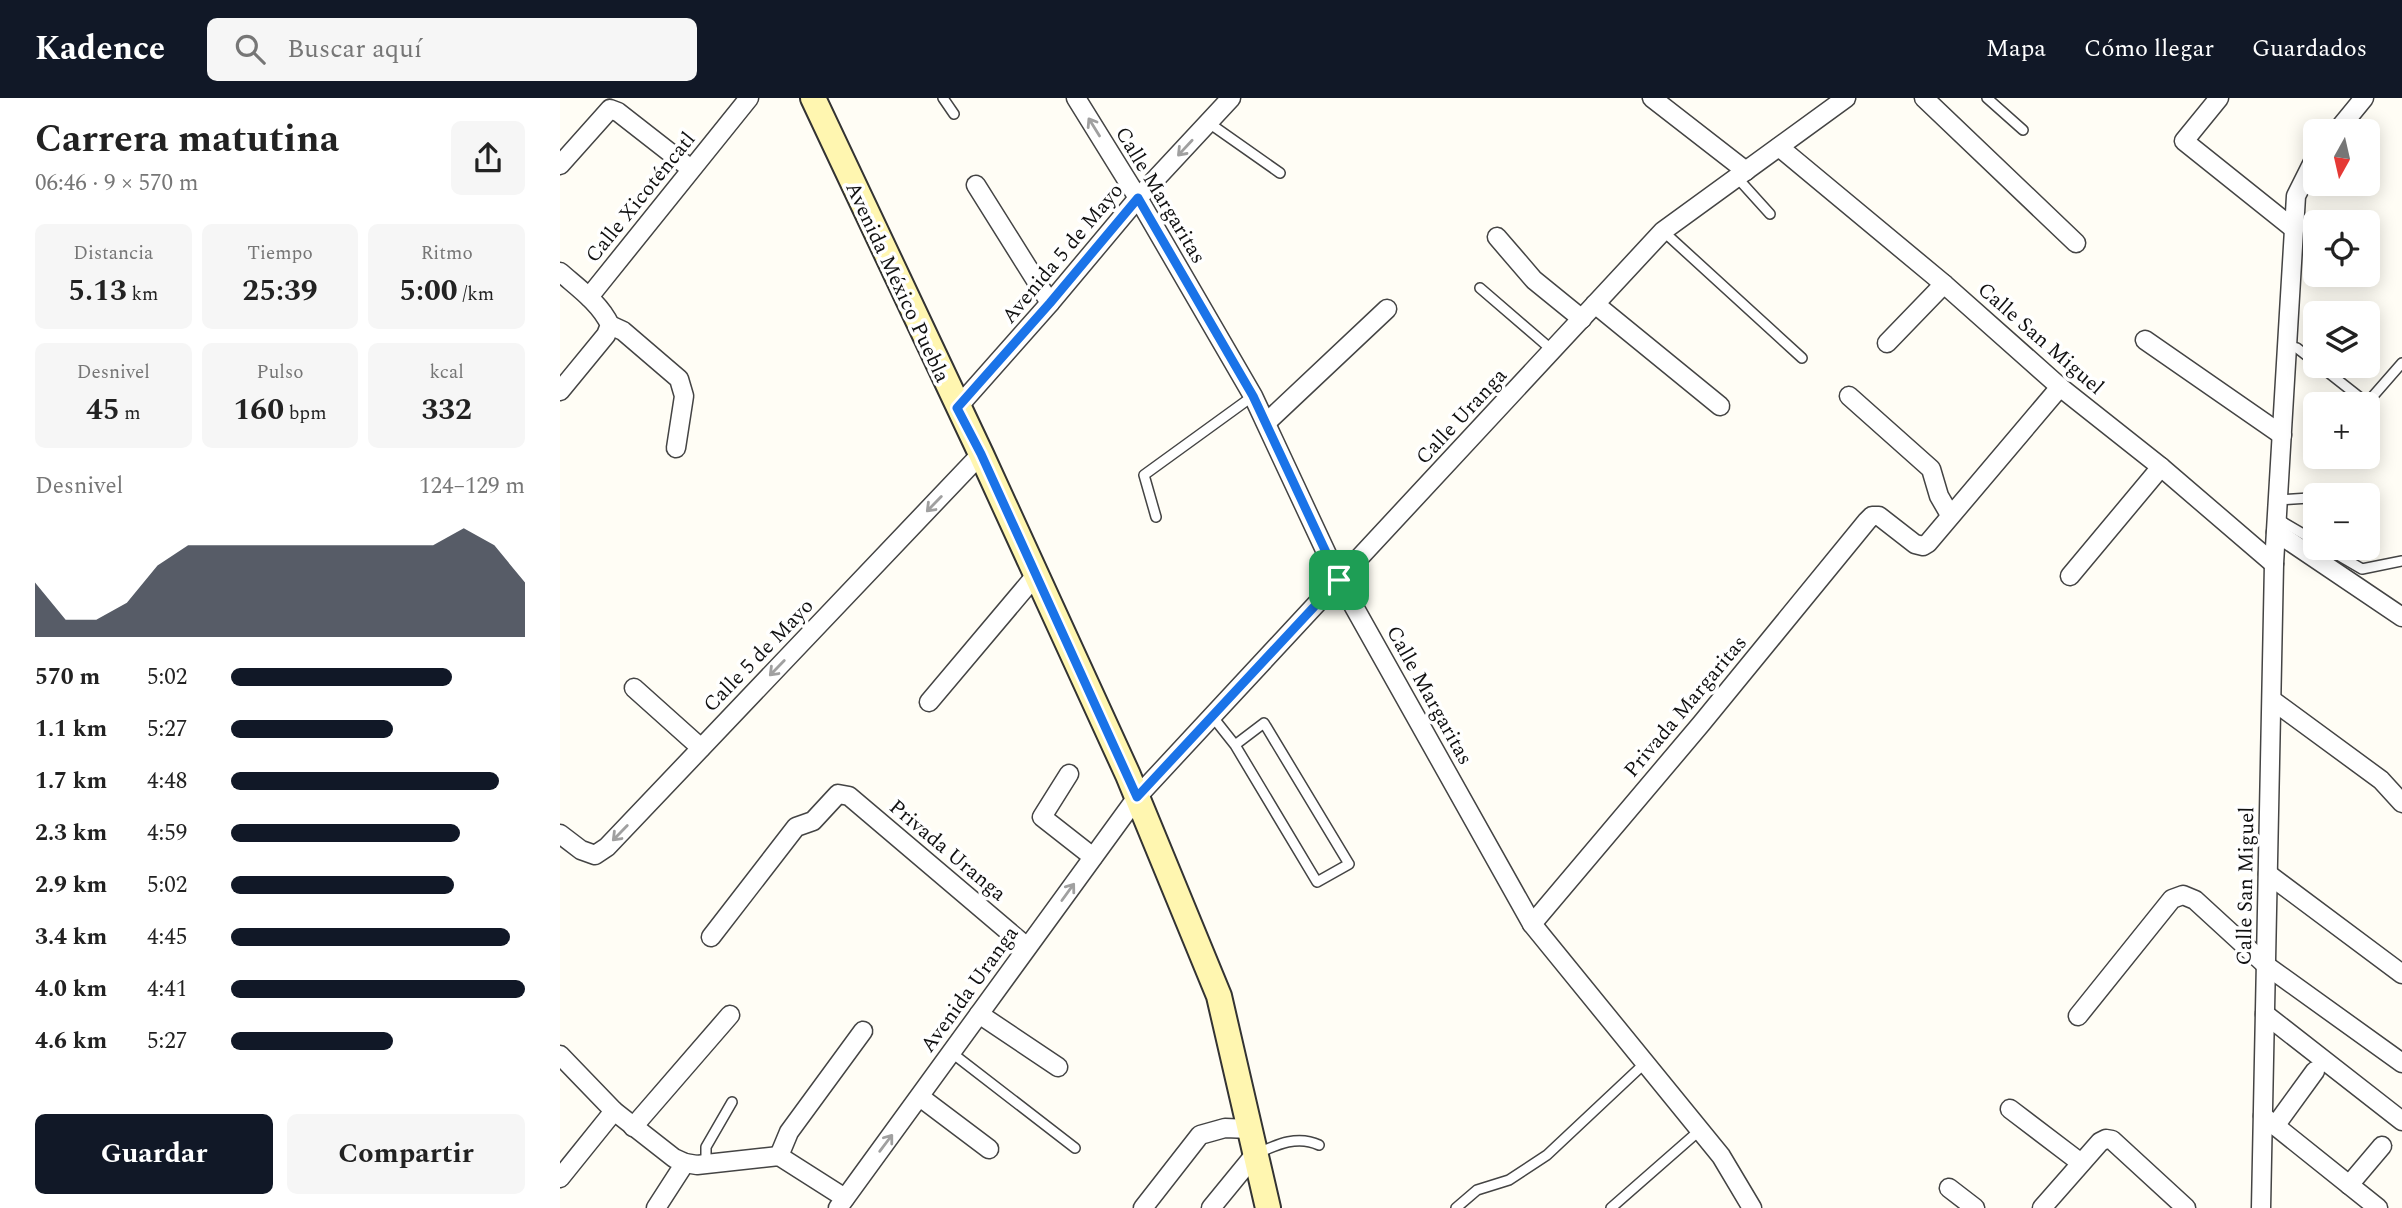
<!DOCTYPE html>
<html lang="es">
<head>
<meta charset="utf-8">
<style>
	body { margin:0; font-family:Spectral,serif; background:#f6f6f6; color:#222; height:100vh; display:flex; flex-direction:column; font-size:26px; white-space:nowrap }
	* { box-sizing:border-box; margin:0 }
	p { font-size:23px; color:#767676 }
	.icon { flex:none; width:38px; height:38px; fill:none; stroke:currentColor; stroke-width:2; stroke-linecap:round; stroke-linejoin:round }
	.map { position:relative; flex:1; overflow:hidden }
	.drawer { display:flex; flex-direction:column; background:#fff; width:560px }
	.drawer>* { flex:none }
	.needle { width:46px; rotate:188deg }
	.tools { position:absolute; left:1743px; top:21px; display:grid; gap:14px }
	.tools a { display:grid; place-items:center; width:77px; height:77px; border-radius:10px; background:#fff; box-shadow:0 4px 18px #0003; font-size:35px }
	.pin { position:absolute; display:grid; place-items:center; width:60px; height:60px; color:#fff; margin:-30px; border-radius:14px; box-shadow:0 4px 10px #0006 }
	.round { display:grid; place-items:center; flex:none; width:74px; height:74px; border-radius:10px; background:#f6f6f6 }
	.head { display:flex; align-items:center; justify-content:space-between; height:119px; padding:0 35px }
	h1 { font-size:38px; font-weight:700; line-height:52px }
	.figures { display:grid; grid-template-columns:repeat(3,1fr); gap:10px; height:119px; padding:7px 35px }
	.figures div { display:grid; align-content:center; border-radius:10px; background:#f6f6f6; text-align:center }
	.figures b { font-size:30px; font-weight:700 }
	.figures small { font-size:19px; font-weight:400 }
	.figures p { font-size:19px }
	.chart { height:196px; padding:14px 35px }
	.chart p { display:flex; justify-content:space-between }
	.chart svg { width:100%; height:126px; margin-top:7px; fill:#111827; opacity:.7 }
	.cta { display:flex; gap:14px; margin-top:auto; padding:14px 35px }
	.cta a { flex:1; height:80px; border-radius:10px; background:#111827; color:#fff; font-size:28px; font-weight:700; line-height:80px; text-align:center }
	.cta a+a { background:#f6f6f6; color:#222 }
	ul { padding:0 35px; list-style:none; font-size:23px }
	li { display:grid; grid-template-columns:112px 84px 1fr; align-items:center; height:52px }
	li i { height:18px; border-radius:9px; background:#111827 }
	header { display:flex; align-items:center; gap:42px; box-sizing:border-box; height:98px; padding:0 35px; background:#111827; color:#fff }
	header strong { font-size:33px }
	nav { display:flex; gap:38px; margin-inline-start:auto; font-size:24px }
	.search { width:490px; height:63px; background:#f6f6f6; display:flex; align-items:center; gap:18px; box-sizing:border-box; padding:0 24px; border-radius:10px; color:#767676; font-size:26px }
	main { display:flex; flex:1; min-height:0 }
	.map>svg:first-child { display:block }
</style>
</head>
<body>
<header>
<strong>Kadence</strong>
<div class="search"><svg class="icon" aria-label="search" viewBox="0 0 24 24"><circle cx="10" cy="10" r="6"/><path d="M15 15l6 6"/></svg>Buscar aquí</div>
<nav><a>Mapa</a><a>Cómo llegar</a><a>Guardados</a></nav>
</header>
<main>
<section class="drawer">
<div class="head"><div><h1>Carrera matutina</h1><p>06:46 · 9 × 570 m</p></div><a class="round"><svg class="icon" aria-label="share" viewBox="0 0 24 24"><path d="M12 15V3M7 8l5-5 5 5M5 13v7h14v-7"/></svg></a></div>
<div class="figures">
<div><p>Distancia</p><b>5.13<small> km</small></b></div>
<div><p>Tiempo</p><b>25:39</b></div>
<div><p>Ritmo</p><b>5:00<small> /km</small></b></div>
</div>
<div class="figures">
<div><p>Desnivel</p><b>45<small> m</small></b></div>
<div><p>Pulso</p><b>160<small> bpm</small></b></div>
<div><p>kcal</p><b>332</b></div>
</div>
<div class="chart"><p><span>Desnivel</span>124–129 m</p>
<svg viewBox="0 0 160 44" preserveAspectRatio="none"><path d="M0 44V25L10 38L20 38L30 32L40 19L50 12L60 12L70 12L80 12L90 12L100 12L110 12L120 12L130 12L140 6L150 12L160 25V44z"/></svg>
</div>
<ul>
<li><b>570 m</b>5:02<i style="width:75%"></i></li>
<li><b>1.1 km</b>5:27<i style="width:55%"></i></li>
<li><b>1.7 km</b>4:48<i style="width:91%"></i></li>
<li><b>2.3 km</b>4:59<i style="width:78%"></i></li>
<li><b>2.9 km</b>5:02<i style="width:76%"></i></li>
<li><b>3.4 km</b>4:45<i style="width:95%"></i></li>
<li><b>4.0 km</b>4:41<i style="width:100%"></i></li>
<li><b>4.6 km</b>5:27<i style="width:55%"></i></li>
</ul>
<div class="cta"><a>Guardar</a><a>Compartir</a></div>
</section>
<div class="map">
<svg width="1842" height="1110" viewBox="0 0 1842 1110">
	<rect width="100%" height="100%" fill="#fffdf5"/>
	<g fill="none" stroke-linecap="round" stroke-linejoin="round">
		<defs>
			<g id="lane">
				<polyline points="383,0 394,16"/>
				<polyline points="1427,0 1463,32"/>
				<polyline points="649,25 720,75"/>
				<polyline points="1175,81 1182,85 1210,116"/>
				<polyline points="1103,133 1242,260"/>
				<polyline points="920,190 992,252"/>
				<polyline points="1727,247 1737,250 1755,264"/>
				<polyline points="1760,268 1807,305 1842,265"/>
				<polyline points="1718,402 1749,400 1755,402"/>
				<polyline points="596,419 584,377 693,298"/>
				<polyline points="1716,420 1755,443"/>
				<polyline points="1766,450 1802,471 1842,463"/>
				<polyline points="652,618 675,647 757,784 789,766 704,625 675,647"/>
				<polyline points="392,955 515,1050"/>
				<path d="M698 1055C718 1046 738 1037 759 1047"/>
				<polyline points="146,1066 146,1049 172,1004"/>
				<polyline points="896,1110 917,1092 949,1082 987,1057 1085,965"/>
				<polyline points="1051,1110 1140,1032"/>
			</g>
			<g id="street">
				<polyline points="516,0 578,100 693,298 779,482 972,826 1161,1058 1192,1110"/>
				<polyline points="1092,0 1186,73"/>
				<polyline points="1364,0 1516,145"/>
				<polyline points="1659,0 1624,43 1734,131"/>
				<polyline points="1777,33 1804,0"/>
				<polyline points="1219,49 1384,186 1500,289 1601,369 1714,466"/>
				<polyline points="0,67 50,11 58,14 131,71"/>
				<polyline points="416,87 490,205"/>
				<polyline points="937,139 974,182 1022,221"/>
				<path d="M0 174C17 189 40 205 50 227L46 237 0 293"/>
				<polyline points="29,199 189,0"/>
				<polyline points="1035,206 1160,308"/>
				<polyline points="50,227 63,233 119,281 124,298 116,350"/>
				<polyline points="1585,242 1722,337"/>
				<polyline points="1327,245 1384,186"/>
				<polyline points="1289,298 1371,371 1379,398 1390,417"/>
				<polyline points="397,310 490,205 578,100 671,0"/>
				<polyline points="707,324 827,211"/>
				<polyline points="1716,434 1842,519"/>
				<polyline points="1510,478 1601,369"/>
				<polyline points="74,590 141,650"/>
				<polyline points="1712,602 1821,682 1842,705"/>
				<polyline points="369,604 476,477"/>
				<polyline points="509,676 482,719 533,759"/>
				<polyline points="0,736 21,752 35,757 47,749 421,356"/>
				<polyline points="1708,776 1842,876"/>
				<polyline points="972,826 1141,626 1307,423 1312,418 1319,418 1355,446 1363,448 1368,445 1500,289"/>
				<polyline points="151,839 236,729 253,723 278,696 289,698 467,849"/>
				<polyline points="419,916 498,969"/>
				<polyline points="1705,916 1842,1023"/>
				<polyline points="1518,918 1612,801 1623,797 1635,802 1707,868 1842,965"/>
				<polyline points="0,957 54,1013 114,1060 125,1065 137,1067 219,1058 285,1100"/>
				<polyline points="360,999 429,1051"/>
				<polyline points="1450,1011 1521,1065"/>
				<polyline points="1703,1018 1818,1110"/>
				<polyline points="1715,1028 1755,973"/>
				<polyline points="73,1029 170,917"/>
				<polyline points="219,1058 229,1034 303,933"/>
				<polyline points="0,1080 54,1013"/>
				<polyline points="1789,1087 1822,1048"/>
				<polyline points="1389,1090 1415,1110"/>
				<polyline points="96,1110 125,1065"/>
				<polyline points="278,1110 577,699 1103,133 1286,0"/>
				<polyline points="583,1110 640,1037 665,1030 690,1031"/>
				<polyline points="651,1110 696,1055"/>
				<polyline points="1482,1110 1540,1044 1546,1041 1552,1042 1626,1110"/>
				<polyline points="1701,1110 1714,466 1736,98 1755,60"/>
			</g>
			<polyline id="secondary" points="253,0 421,356 568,677 659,898 708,1110"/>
		</defs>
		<use href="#lane" stroke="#444" stroke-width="12"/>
		<use href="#street" stroke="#444" stroke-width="21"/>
		<use href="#secondary" stroke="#333" stroke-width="28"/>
		<use href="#lane" stroke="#fff" stroke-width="9"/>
		<use href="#street" stroke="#fff" stroke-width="18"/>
		<use href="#secondary" stroke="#fff6b0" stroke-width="24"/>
	</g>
	<defs><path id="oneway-shaft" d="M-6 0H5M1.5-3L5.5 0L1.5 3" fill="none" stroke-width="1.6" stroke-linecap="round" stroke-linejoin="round" transform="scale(1.75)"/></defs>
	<g stroke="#a0a0a0">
		<use href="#oneway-shaft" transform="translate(534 29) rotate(-122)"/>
		<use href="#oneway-shaft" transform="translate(625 50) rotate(133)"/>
		<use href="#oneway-shaft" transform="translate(374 406) rotate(134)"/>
		<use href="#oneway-shaft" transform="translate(217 570) rotate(134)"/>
		<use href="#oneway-shaft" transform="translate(60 735) rotate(134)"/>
		<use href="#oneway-shaft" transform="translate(508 794) rotate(-54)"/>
		<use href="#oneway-shaft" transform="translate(326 1045) rotate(-53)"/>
	</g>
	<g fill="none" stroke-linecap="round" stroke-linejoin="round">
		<defs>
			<polygon id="route" points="578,100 693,298 779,482 577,699 421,356 397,310 490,205"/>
		</defs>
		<use href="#route" stroke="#fff" stroke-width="14"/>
		<use href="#route" stroke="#1a73e8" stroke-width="9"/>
	</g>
	<g text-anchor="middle" stroke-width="7" stroke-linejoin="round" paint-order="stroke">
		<g font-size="21" fill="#111" stroke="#fff">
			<text transform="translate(601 97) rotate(59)" y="7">Calle Margaritas</text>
			<text transform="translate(80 99) rotate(-51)" y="7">Calle Xicoténcatl</text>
			<text transform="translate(502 155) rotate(-50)" y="7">Avenida 5 de Mayo</text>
			<text transform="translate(338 184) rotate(65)" y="7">Avenida México Puebla</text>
			<text transform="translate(1481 240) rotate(41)" y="7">Calle San Miguel</text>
			<text transform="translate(901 318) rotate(-47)" y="7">Calle Uranga</text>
			<text transform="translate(198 557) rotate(-46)" y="7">Calle 5 de Mayo</text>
			<text transform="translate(870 597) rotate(61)" y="7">Calle Margaritas</text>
			<text transform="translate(1125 608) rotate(-50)" y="7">Privada Margaritas</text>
			<text transform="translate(388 752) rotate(40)" y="7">Privada Uranga</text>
			<text transform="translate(1685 788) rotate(-89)" y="7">Calle San Miguel</text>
			<text transform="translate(409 891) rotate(-54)" y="7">Avenida Uranga</text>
		</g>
	</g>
</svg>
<div class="tools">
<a><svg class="needle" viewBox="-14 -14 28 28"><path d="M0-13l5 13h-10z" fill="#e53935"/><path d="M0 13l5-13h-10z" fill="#767676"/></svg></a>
<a><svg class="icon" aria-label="locate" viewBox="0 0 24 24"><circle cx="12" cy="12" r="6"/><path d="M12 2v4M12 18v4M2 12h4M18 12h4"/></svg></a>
<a><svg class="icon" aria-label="layers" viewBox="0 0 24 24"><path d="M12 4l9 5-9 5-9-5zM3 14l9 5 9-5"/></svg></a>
<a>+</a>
<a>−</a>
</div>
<div class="pin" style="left:779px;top:482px;background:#1e9e55"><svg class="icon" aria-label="arrive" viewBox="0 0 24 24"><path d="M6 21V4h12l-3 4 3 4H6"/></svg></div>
</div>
</main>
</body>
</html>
